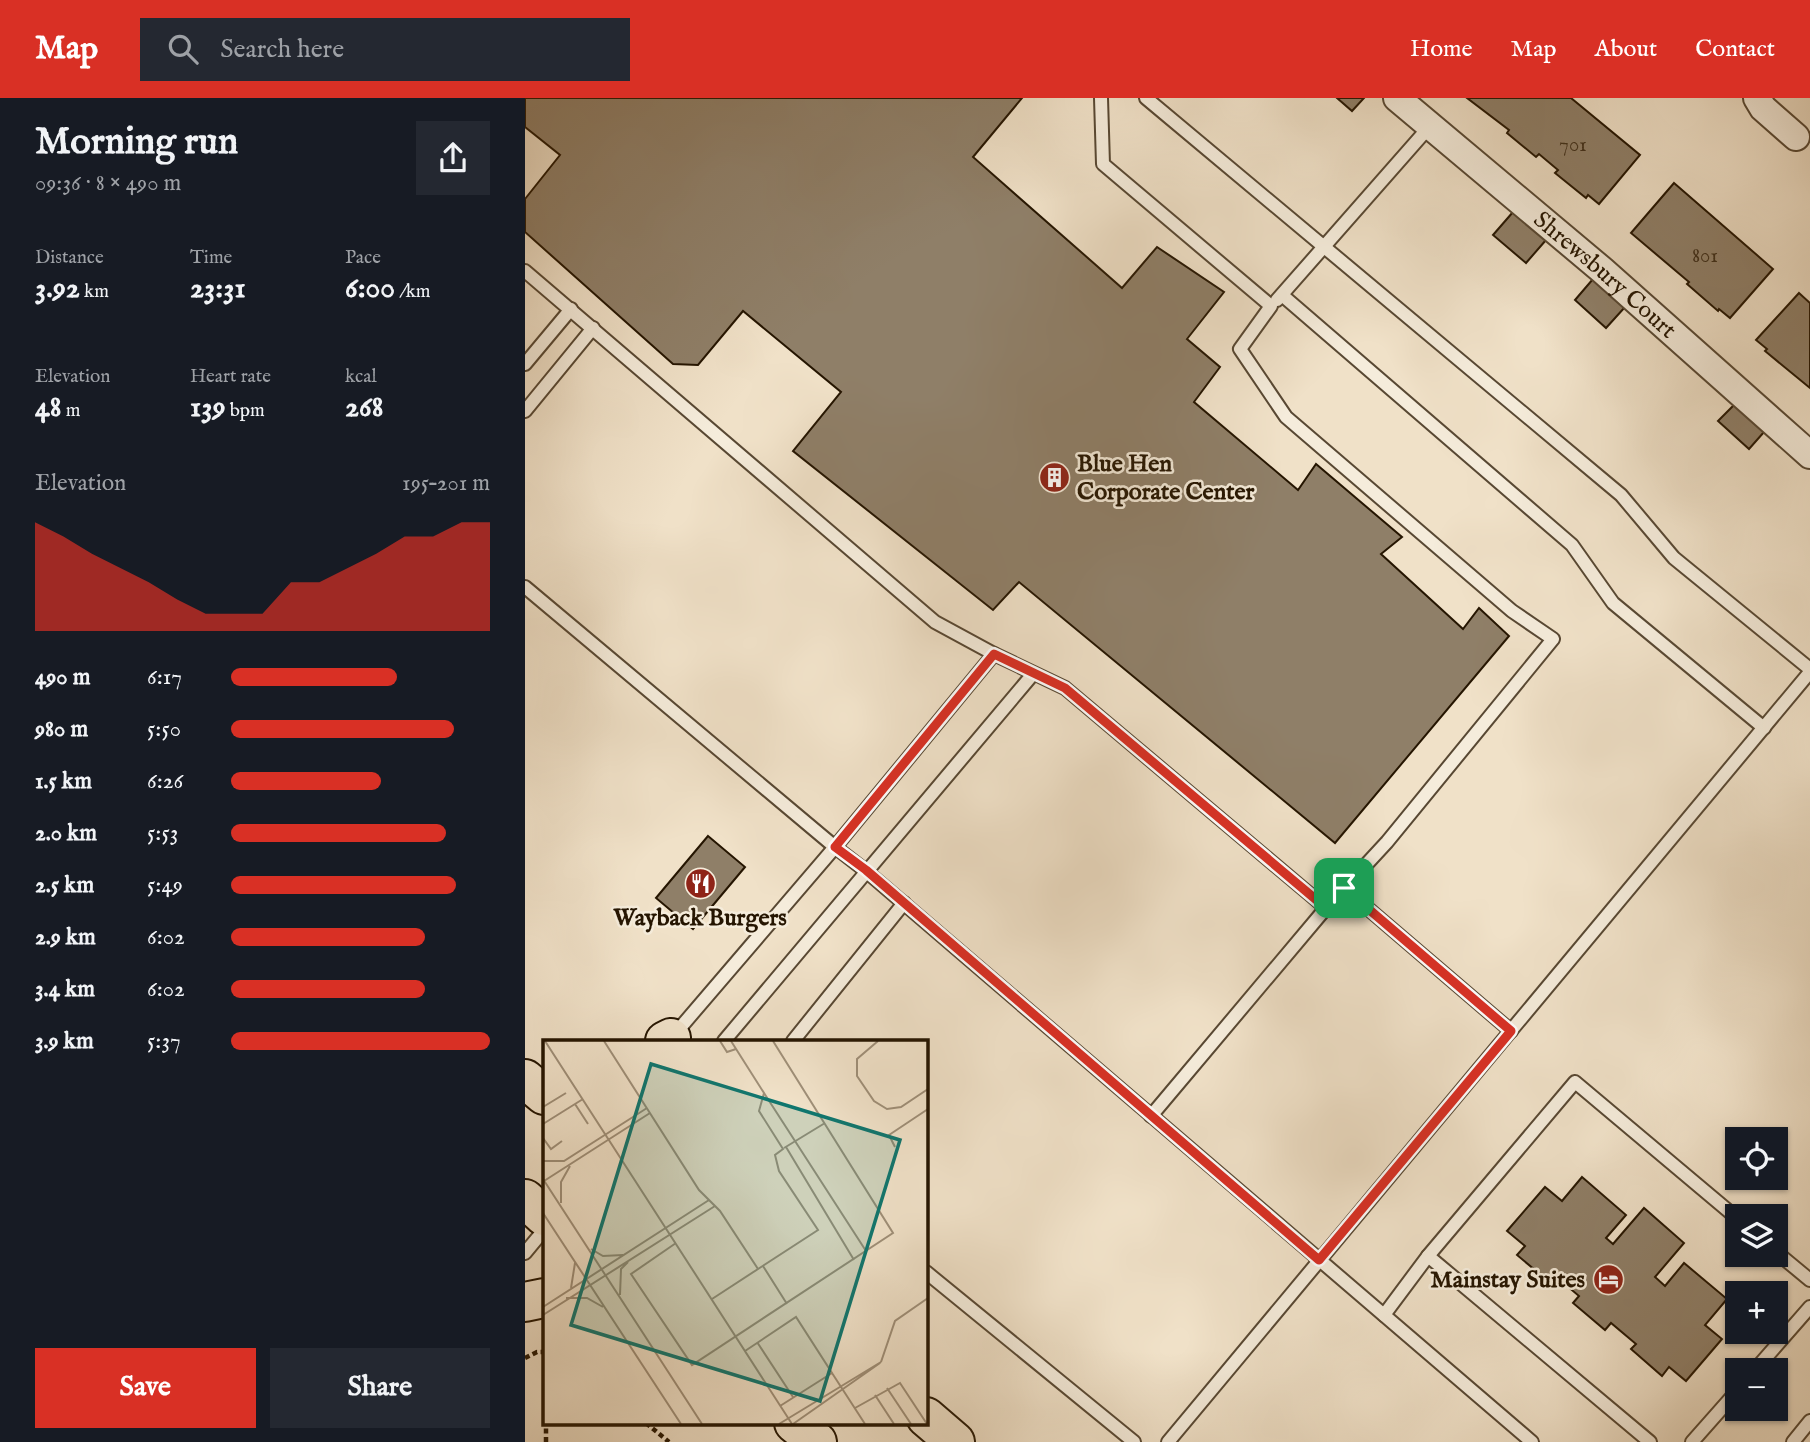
<!DOCTYPE html>
<html lang="en">
<head>
<meta charset="utf-8">
<style>
	body { margin:0; font-family:"IM FELL English",serif; background:#242831; color:#f1f3f6; height:100vh; display:flex; flex-direction:column; font-size:26px; white-space:nowrap }
	* { box-sizing:border-box; margin:0 }
	p { font-size:23px; color:#9ea1a6 }
	.icon { flex:none; width:38px; height:38px; fill:none; stroke:currentColor; stroke-width:2; stroke-linecap:round; stroke-linejoin:round }
	.map { position:relative; flex:1; overflow:hidden }
	.panel { display:flex; flex-direction:column; background:#171b24; width:525px }
	.panel>* { flex:none }
	.fabs { position:absolute; left:1200px; top:1029px; display:grid; gap:14px }
	.fabs a { display:grid; place-items:center; width:63px; height:63px; border-radius:0px; background:#171b24; box-shadow:0 2px 5px #0004; font-size:35px }
	.pin { position:absolute; display:grid; place-items:center; width:60px; height:60px; color:#fff; margin:-30px; border-radius:14px; box-shadow:0 4px 10px #0006 }
	.round { display:grid; place-items:center; flex:none; width:74px; height:74px; border-radius:0px; background:#242831 }
	.summary { display:flex; align-items:center; justify-content:space-between; height:119px; padding:0 35px }
	h1 { font-size:38px; font-weight:700; line-height:52px }
	.metrics { display:grid; grid-template-columns:repeat(3,1fr); gap:10px; height:119px; padding:7px 35px }
	.metrics div { display:grid; align-content:center }
	.metrics b { font-size:30px; font-weight:700 }
	.metrics small { font-size:19px; font-weight:400 }
	.metrics p { font-size:19px }
	.chart { height:196px; padding:14px 35px }
	.chart p { display:flex; justify-content:space-between }
	.chart svg { width:100%; height:126px; margin-top:7px; fill:#d93025; opacity:.7 }
	.action { display:flex; gap:14px; margin-top:auto; padding:14px 35px }
	.action a { flex:1; height:80px; border-radius:0px; background:#d93025; color:#fff; font-size:28px; font-weight:700; line-height:80px; text-align:center }
	.action a+a { background:#242831; color:#f1f3f6 }
	ul { padding:0 35px; list-style:none; font-size:23px }
	li { display:grid; grid-template-columns:112px 84px 1fr; align-items:center; height:52px }
	li i { height:18px; border-radius:9px; background:#d93025 }
	header { display:flex; align-items:center; gap:42px; box-sizing:border-box; height:98px; padding:0 35px; background:#d93025; color:#fff }
	header strong { font-size:33px }
	nav { display:flex; gap:38px; margin-inline-start:auto; font-size:24px }
	.search { width:490px; height:63px; background:#242831; display:flex; align-items:center; gap:18px; box-sizing:border-box; padding:0 24px; border-radius:0px; color:#9ea1a6; font-size:26px }
	main { display:flex; flex:1; min-height:0 }
	.map>svg:first-child { display:block }
</style>
</head>
<body>
<header>
<strong>Map</strong>
<div class="search"><svg class="icon" aria-label="search" viewBox="0 0 24 24"><circle cx="10" cy="10" r="6"/><path d="M15 15l6 6"/></svg>Search here</div>
<nav><a>Home</a><a>Map</a><a>About</a><a>Contact</a></nav>
</header>
<main>
<section class="panel">
<div class="summary"><div><h1>Morning run</h1><p>09:36 · 8 × 490 m</p></div><a class="round"><svg class="icon" aria-label="share" viewBox="0 0 24 24"><path d="M12 15V3M7 8l5-5 5 5M5 13v7h14v-7"/></svg></a></div>
<div class="metrics">
<div><p>Distance</p><b>3.92<small> km</small></b></div>
<div><p>Time</p><b>23:31</b></div>
<div><p>Pace</p><b>6:00<small> /km</small></b></div>
</div>
<div class="metrics">
<div><p>Elevation</p><b>48<small> m</small></b></div>
<div><p>Heart rate</p><b>139<small> bpm</small></b></div>
<div><p>kcal</p><b>268</b></div>
</div>
<div class="chart"><p><span>Elevation</span>195–201 m</p>
<svg viewBox="0 0 160 44" preserveAspectRatio="none"><path d="M0 44V6L10 11L20 17L30 22L40 27L50 33L60 38L70 38L80 38L90 27L100 27L110 22L120 17L130 11L140 11L150 6L160 6V44z"/></svg>
</div>
<ul>
<li><b>490 m</b>6:17<i style="width:64%"></i></li>
<li><b>980 m</b>5:50<i style="width:86%"></i></li>
<li><b>1.5 km</b>6:26<i style="width:58%"></i></li>
<li><b>2.0 km</b>5:53<i style="width:83%"></i></li>
<li><b>2.5 km</b>5:49<i style="width:87%"></i></li>
<li><b>2.9 km</b>6:02<i style="width:75%"></i></li>
<li><b>3.4 km</b>6:02<i style="width:75%"></i></li>
<li><b>3.9 km</b>5:37<i style="width:100%"></i></li>
</ul>
<div class="action"><a>Save</a><a>Share</a></div>
</section>
<div class="map">
<svg width="1285" height="1344" viewBox="0 0 1285 1344">
	<rect width="100%" height="100%" fill="#f0e1c8"/>
	<filter id="stains"><feTurbulence type="fractalNoise" baseFrequency=".00286" numOctaves="4"/><feColorMatrix values="0 0 0 0 .2 0 0 0 0 .09 0 0 0 0 .02 0 0 0 .5 -.17"/></filter>
	<radialGradient id="worn" r=".72"><stop offset=".6" stop-color="#630" stop-opacity="0"/><stop offset="1" stop-color="#630" stop-opacity=".3"/></radialGradient>
	<g fill="#8f7f68" stroke="#251501" stroke-width="2">
		<polygon points="0,0 497,0 448,59 597,190 632,149 699,194 662,241 695,269 669,304 773,392 791,366 877,439 856,456 938,531 954,510 984,538 810,745 494,484 468,512 268,353 316,294 218,213 173,267 148,266 0,134 0,101 35,57 0,29"/>
		<polygon points="812,0 839,0 827,13"/>
		<polygon points="942,0 1046,0 1115,57 1074,106 1063,97 1061,100 1030,75 1033,72 1014,56 1011,59 982,35 984,32"/>
		<polygon points="1149,85 1248,171 1205,220 1194,211 1193,213 1162,186 1164,184 1106,135"/>
		<polygon points="988,114 1021,142 1001,165 968,137"/>
		<polygon points="1068,181 1100,209 1081,230 1050,202"/>
		<polygon points="1274,195 1285,205 1285,290 1240,253 1242,251 1231,242"/>
		<polygon points="1209,307 1239,334 1224,351 1193,323"/>
		<polygon points="183,738 220,769 168,831 131,800"/>
		<polygon points="1057,1079 1101,1117 1081,1140 1088,1146 1119,1110 1159,1145 1130,1179 1140,1188 1159,1165 1202,1201 1180,1227 1197,1241 1161,1283 1144,1269 1137,1278 1106,1251 1111,1246 1086,1225 1080,1232 1048,1205 1054,1198 1028,1176 1022,1182 992,1157 1000,1148 982,1133 1020,1089 1037,1103"/>
	</g>
	<g fill="none" stroke-linecap="round" stroke-linejoin="round">
		<defs>
			<g id="lane">
				<polyline points="576,0 578,66 746,208 715,251 761,319 987,513 1028,541 862,744 801,810"/>
				<polyline points="621,0 1096,397 1149,460 1285,571"/>
				<polyline points="0,173 410,524 469,556 540,590 801,810 626,1018"/>
				<polyline points="757,197 1047,447 1088,505 1239,630"/>
				<polyline points="752,202 905,28"/>
				<polyline points="0,266 46,211"/>
				<polyline points="0,313 68,230"/>
				<polyline points="0,489 310,749 341,773 1007,1344"/>
				<polyline points="819,790 986,933"/>
				<polyline points="149,937 310,749 469,556"/>
				<polyline points="199,943 508,576"/>
				<polyline points="268,943 379,805"/>
				<polyline points="1251,1154 1285,1182"/>
				<polyline points="0,1155 19,1132"/>
				<polyline points="903,1158 1125,1344"/>
				<polyline points="401,1174 609,1344"/>
				<polyline points="859,1217 903,1158 1050,984 1213,1121"/>
				<polyline points="1230,1272 1285,1209"/>
				<polyline points="643,1344 1285,574"/>
				<polyline points="1167,1344 1213,1292"/>
				<polyline points="1268,1344 1285,1323"/>
			</g>
			<g id="street">
				<path id="s1" d="M872 0 1077 172 1285 357"/>
				<polyline points="1232,0 1238,10 1271,39"/>
			</g>
			<g id="highway">
				<polyline points="140,943 146,940"/>
				<polyline points="0,981 19,997"/>
				<polyline points="0,1101 19,1118"/>
				<polyline points="0,1204 19,1200"/>
				<polyline points="401,1319 430,1344"/>
				<polyline points="269,1325 292,1344"/>
			</g>
		</defs>
		<use href="#lane" stroke="#584833" stroke-width="16"/>
		<use href="#street" stroke="#584833" stroke-width="30"/>
		<use href="#highway" stroke="#251501" stroke-width="42"/>
		<g stroke="#251501" stroke-width="4.5" stroke-dasharray="5 3.5" stroke-linecap="butt">
			<polyline points="0,1260 12,1254 19,1254"/>
			<polyline points="121,1325 144,1344"/>
			<polyline points="21,1344 21,1325"/>
		</g>
		<use href="#lane" stroke="#f5ecdb" stroke-width="12"/>
		<use href="#street" stroke="#f5ecdb" stroke-width="26"/>
		<use href="#highway" stroke="#f0e1c8" stroke-width="38"/>
	</g>
	<g fill="none" stroke-linecap="round" stroke-linejoin="round">
		<defs>
			<polygon id="route" points="469,556 540,590 801,810 819,790 986,933 794,1162 341,772 310,749"/>
		</defs>
		<use href="#route" stroke="#fff" stroke-width="14"/>
		<use href="#route" stroke="#d93025" stroke-width="9"/>
	</g>
	<defs>
		<symbol id="building-disc" viewBox="-11 -11 22 22"><circle r="9.5" fill="#8f2418" stroke="#f5ecdb"/><path d="M-4-6H4V6H1V3H-1V6H-4ZM-2.5-4.3h1.7v1.8h-1.7ZM.8-4.3h1.7v1.8H.8ZM-2.5-1h1.7V.8h-1.7ZM.8-1h1.7V.8H.8Z" fill="#fff"/></symbol>
		<symbol id="restaurant-disc" viewBox="-11 -11 22 22"><circle r="9.5" fill="#8f2418" stroke="#f5ecdb"/><path d="M-5-6h1v4h1v-4h1v4h1v-4h1v5L-1.5 .5V6h-2V.5L-5-1ZM5-6V6H3V1.5H1.5Q1.5-4 5-6Z" fill="#fff"/></symbol>
		<symbol id="hotel-disc" viewBox="-11 -11 22 22"><circle r="9.5" fill="#8f2418" stroke="#f5ecdb"/><path d="M-6-4.5h1.5V1H6V5H4.5V3h-9V5H-6ZM-4 0a1.8 1.8 0 1 1 3.6 0ZM.5 0V-2.5h3Q6-2.5 6 0Z" fill="#fff"/></symbol>
	</defs>
	<g fill-rule="evenodd">
		<use href="#building-disc" x="512" y="362" width="35" height="35"/>
		<use href="#restaurant-disc" x="158" y="768" width="35" height="35"/>
		<use href="#hotel-disc" x="1066" y="1164" width="35" height="35"/>
	</g>
	<g text-anchor="middle" stroke-width="5" stroke-linejoin="round" paint-order="stroke">
		<g font-size="21" fill="#40301b">
			<text x="1048" y="53">701</text>
			<text x="1180" y="164">801</text>
		</g>
		<g font-size="24" fill="#251501" stroke="#f5ecdb">
			<text dy="8" stroke="none"><textPath href="#s1" startOffset="273">Shrewsbury Court</textPath></text>
		</g>
		<g font-size="24" font-weight="bold" fill="#251501" stroke="#f5ecdb" text-anchor="start">
			<text x="552" y="373">Blue Hen<tspan x="552" dy="28">Corporate Center</tspan></text>
			<text x="175" y="827" text-anchor="middle">Wayback Burgers</text>
			<text x="1060" y="1189" text-anchor="end">Mainstay Suites</text>
		</g>
	</g>
	<g transform="translate(18 942)">
		<rect width="385" height="385" fill="#f0e1c8"/>
		<path fill="none" stroke="#9f8f78" stroke-width="2" d="M2 1 249 384M61 1 156 150 177 171 215 229 169 259M177 1 184 12 193 9M188 1 221 53 216 71 240 109 232 115 236 131 275 190 215 229M335 1 314 19V36L331 61 344 69 358 67 385 49M221 53 323 211M32 64 45 84M0 67 23 53M0 84 40 59M0 98 8 109 19 101M243 107 311 220M352 107 346 95 385 69M241 108 282 83M0 121H21L104 68M0 139 159 384M1 141 107 73M18 163V142L27 126M0 173 138 384M133 203 88 234 149 325 350 193 230 1M48 209 60 216 80 215M220 226 244 264M28 248 32 223M77 255 78 229 85 222M23 258H44L60 267M0 267 166 160M0 275 172 166M214 302 250 357M202 311 253 277 289 333 237 366M338 322 352 281 385 258M289 333 322 384M344 348 368 384M332 355 351 384M312 368 357 343 384 384M236 384 338 322M250 384 337 323"/>
		<path fill="#0f766e" fill-opacity="0.15" stroke="#0f766e" stroke-width="3.5" d="M108 24 357 100 277 361 28 285Z"/>
		<rect width="385" height="385" fill="none" stroke="#251501" stroke-width="3.5"/>
	</g>
	<rect width="100%" height="100%" filter="url(#stains)"/>
	<rect width="100%" height="100%" fill="url(#worn)"/>
</svg>
<div class="fabs">
<a><svg class="icon" aria-label="locate" viewBox="0 0 24 24"><circle cx="12" cy="12" r="6"/><path d="M12 2v4M12 18v4M2 12h4M18 12h4"/></svg></a>
<a><svg class="icon" aria-label="layers" viewBox="0 0 24 24"><path d="M12 4l9 5-9 5-9-5zM3 14l9 5 9-5"/></svg></a>
<a>+</a>
<a>−</a>
</div>
<div class="pin" style="left:819px;top:790px;background:#1e9e55"><svg class="icon" aria-label="arrive" viewBox="0 0 24 24"><path d="M6 21V4h12l-3 4 3 4H6"/></svg></div>
</div>
</main>
</body>
</html>
